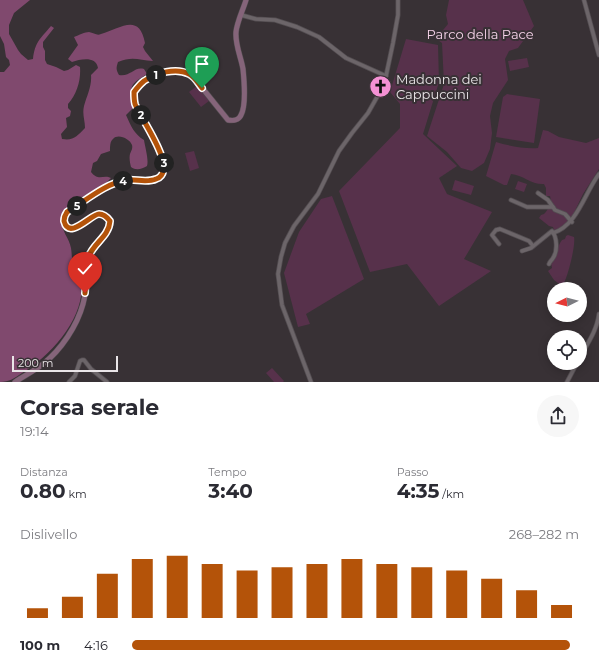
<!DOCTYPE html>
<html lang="it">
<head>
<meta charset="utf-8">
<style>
	body { margin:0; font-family:Montserrat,sans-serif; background:#f7f7f7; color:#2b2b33; height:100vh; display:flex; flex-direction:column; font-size:15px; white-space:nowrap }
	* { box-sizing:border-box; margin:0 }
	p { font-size:13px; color:#7c7c81 }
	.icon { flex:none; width:22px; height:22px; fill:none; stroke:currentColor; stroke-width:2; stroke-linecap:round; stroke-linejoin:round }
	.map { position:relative; height:382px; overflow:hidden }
	.sheet { display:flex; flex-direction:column; background:#fff; flex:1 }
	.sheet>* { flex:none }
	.needle { width:26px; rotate:264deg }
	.fabs { position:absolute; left:547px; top:282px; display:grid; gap:8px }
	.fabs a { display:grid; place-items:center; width:40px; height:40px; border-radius:50%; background:#fff; box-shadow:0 2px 10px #0003; font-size:20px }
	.scale { position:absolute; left:12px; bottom:10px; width:106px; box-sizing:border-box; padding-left:4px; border:2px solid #eae5e8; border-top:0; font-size:11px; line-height:14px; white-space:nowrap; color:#eae5e8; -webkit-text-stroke:3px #383135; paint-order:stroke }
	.pin { position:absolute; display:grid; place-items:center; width:34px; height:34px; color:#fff; margin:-41px -17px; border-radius:50% 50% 50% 0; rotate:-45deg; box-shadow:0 0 4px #0007 }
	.pin .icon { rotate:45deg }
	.km { position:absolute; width:20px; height:20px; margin:-10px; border-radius:50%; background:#222; color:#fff; font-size:11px; line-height:20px; text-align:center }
	.round { display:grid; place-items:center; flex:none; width:42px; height:42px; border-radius:21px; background:#f7f7f7 }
	.head { display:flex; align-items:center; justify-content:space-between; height:68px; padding:0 20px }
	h1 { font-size:22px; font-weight:700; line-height:30px }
	.figures { display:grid; grid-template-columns:repeat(3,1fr); gap:6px; height:68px; padding:4px 20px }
	.figures div { display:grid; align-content:center }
	.figures b { font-size:20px; font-weight:700 }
	.figures small { font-size:11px; font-weight:400 }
	.figures p { font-size:11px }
	.chart { height:112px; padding:8px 20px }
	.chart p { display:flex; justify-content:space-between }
	.chart svg { width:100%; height:72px; margin-top:4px; stroke:#b45309; stroke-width:6 }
	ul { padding:0 20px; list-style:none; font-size:13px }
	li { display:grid; grid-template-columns:64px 48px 1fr; align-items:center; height:30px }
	li i { height:10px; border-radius:5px; background:#b45309 }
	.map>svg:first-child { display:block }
</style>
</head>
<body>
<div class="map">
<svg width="599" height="382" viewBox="0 0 599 382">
	<rect width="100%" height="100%" fill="#383135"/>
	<g fill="#57314b">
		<polygon points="449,0 523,0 534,26 518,48 509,51 505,59 508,80 493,103 490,116 492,133 490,149 484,163 472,171 461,168 447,152 427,136 444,84 442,43 438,40 439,35 448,24 446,15"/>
		<polygon points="406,39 438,45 439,82 423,134 457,166 439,178 447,194 492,212 464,259 491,271 439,306 407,264 370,272 339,191 400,128 400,104 390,92"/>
		<polygon points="527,58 529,67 510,71 508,61"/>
		<polygon points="197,86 209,101 201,107 189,92"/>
		<polygon points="507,94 540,99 534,143 496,137 503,97"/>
		<path d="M543 130 548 131 559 137 586 143 599 138V169L583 194 570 221 560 229 554 230 553 227 549 226 539 218 541 215 544 214C548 210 552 202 550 196H546V188L544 184C532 185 523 175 511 174L507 185H504L486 176 496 142C509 146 525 149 538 148Z"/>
		<polygon points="194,151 199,168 190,171 185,153"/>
		<polygon points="455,180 474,186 471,195 452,190"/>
		<polygon points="518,181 527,184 524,192 515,189"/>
		<polygon points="332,196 364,279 306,314 310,324 298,327 284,273 299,232 321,199"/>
		<path d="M568 235 574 237C576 245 567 281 562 286L554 280 548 271 552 268 551 263 560 243 562 240 565 239 566 236Z"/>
		<polygon points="272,368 284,381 283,382 274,382 266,373"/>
	</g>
	<path fill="#80496e" d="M0 0H30L14 13 9 25V34L18 50 21 54 28 60 33 59C35 42 40 39 51 26L54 28 43 42V47L45 51V60L47 64 56 67 64 71 68 70 76 65 80 67C81 80 77 94 68 104V108L71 111 70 116 66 118 67 127 61 134 62 139C74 141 77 136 85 128 85 120 82 114 84 106 87 95 92 86 91 75L98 68C96 56 81 59 72 62L68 59 78 45 74 37C79 35 85 32 89 32 94 33 97 36 101 34 120 29 139 12 145 43L143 47 145 51 153 61C139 60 132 56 118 62 116 68 116 70 119 75 131 77 134 66 144 69L147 74C127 86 131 86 133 108L126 115C131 126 134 134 144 140 145 147 149 160 147 166 142 169 136 171 131 167 130 163 129 158 130 154 131 151 133 149 132 145 130 139 118 133 113 139 110 141 110 147 110 151L101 154 97 161 93 163 91 172C99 182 103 174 111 178L107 182C97 189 64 205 62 216 59 229 69 237 71 248 72 253 71 258 74 263 76 268 80 274 81 280 87 316 51 356 22 373 15 378 9 382 0 382V72H4L10 65 9 60 6 57 4 44 0 36Z"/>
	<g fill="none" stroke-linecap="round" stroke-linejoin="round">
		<defs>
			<g id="street">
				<polyline points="584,0 599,55"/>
				<polyline points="241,15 256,19 275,20 297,27 319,37 346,58 386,76"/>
				<polyline points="538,193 548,200 555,210 565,214 572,222"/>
				<polyline points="511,200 527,207 553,207"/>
				<path d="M553 233C577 226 585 192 599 174"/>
				<polyline points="499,244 492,235 496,230 500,229 529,241 533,246"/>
				<path d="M522 251 531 248 552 231C557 237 558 251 553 258 552 260 550 261 549 264"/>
				<path d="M580 357C588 343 597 330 599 314"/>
				<polyline points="69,382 75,376 80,361 82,360 84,360 91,369 107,382"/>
				<polyline points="311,382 282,305 278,274 281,257 285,243 294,226 318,194 339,151 352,133 368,113 381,90 386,76 393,43 398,15 398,0"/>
				<polyline points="567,382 577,363"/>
			</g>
			<path id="secondary" d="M15 382C24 376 34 371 43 364 61 350 77 326 83 304 91 275 78 263 102 239 110 231 116 213 99 214 91 215 68 241 65 220 64 217 65 215 67 212 84 202 106 183 126 180 136 179 147 183 156 179 180 171 140 118 135 104 134 100 134 96 134 92 147 74 176 63 195 79L228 120C233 121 239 120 241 115 246 106 244 79 243 69 241 57 235 45 236 32 237 22 243 10 246 0"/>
		</defs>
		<use href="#street" stroke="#544e52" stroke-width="5"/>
		<use href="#secondary" stroke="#544e52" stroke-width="6"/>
		<use href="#street" stroke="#6c6569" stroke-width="3.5"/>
		<use href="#secondary" stroke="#85647a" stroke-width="5"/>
	</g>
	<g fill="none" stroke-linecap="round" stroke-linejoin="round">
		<defs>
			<path id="route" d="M85 293C86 282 84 269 88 258 93 243 109 237 110 221 107 217 104 214 99 214 91 214 69 241 64 221 64 217 65 215 67 212 84 202 106 183 126 180 136 179 147 183 156 179 180 171 140 118 135 104 134 100 134 96 134 92 137 88 140 84 144 81 156 73 176 67 189 74 195 77 198 83 202 88"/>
		</defs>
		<use href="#route" stroke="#fff" stroke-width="8"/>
		<use href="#route" stroke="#b45309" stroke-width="5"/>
	</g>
	<defs>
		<symbol id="church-disc" viewBox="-11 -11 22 22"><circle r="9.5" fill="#f491d4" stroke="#383135"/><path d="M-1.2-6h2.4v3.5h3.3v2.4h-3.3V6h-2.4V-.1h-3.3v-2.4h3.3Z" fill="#111"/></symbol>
	</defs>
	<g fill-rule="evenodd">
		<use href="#church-disc" x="368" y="74" width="25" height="25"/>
	</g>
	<g text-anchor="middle" stroke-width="4" stroke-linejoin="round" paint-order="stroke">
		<g font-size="13" fill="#f6d3e9" stroke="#383135">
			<text x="480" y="39">Parco della Pace</text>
		</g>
		<g font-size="13" fill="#eae5e8" stroke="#383135" text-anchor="start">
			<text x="396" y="84">Madonna dei<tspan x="396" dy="15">Cappuccini</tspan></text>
		</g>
	</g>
</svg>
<div class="fabs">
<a><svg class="needle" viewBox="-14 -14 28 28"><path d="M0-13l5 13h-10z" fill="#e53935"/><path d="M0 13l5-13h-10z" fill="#7c7c81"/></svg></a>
<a><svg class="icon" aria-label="locate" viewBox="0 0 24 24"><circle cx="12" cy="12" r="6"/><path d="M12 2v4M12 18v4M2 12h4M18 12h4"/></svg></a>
</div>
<div class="scale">200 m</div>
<div class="pin" style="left:202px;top:88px;background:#1e9e55"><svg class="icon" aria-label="arrive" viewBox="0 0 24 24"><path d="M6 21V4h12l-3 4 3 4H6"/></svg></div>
<div class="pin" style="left:85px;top:293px;background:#d93025"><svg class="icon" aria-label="check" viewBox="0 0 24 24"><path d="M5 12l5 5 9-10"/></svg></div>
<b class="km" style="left:156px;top:75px">1</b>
<b class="km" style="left:141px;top:115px">2</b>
<b class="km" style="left:164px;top:163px">3</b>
<b class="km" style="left:123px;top:181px">4</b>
<b class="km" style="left:77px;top:206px">5</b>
</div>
<section class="sheet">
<div class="head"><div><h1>Corsa serale</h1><p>19:14</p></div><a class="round"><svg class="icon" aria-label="share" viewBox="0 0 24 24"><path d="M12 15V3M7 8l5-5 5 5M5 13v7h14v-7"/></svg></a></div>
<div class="figures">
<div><p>Distanza</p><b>0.80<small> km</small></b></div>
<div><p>Tempo</p><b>3:40</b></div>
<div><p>Passo</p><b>4:35<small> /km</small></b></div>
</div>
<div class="chart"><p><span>Dislivello</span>268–282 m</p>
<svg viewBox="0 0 160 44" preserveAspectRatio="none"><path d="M5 44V38M15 44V31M25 44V17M35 44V8M45 44V6M55 44V11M65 44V15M75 44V13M85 44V11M95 44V8M105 44V11M115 44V13M125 44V15M135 44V20M145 44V27M155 44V36"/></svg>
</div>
<ul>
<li><b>100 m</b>4:16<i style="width:98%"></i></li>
</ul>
</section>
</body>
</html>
